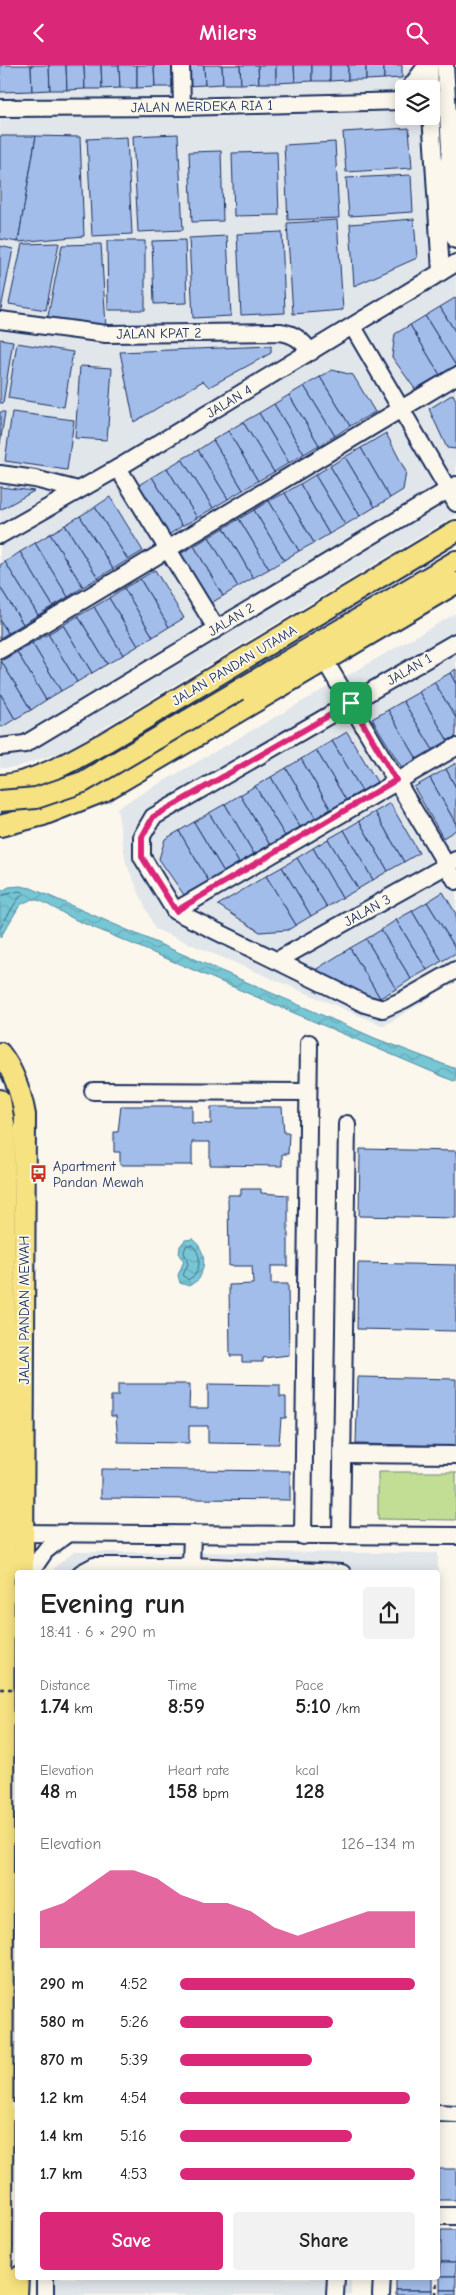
<!DOCTYPE html>
<html lang="en">
<head>
<meta charset="utf-8">
<style>
	body { margin:0; font-family:"Comic Neue",sans-serif; background:#f2f2f2; color:#222; height:100vh; display:flex; flex-direction:column; font-size:19px; white-space:nowrap }
	* { box-sizing:border-box; margin:0 }
	p { font-size:16px; color:#767676 }
	.icon { flex:none; width:28px; height:28px; fill:none; stroke:currentColor; stroke-width:2; stroke-linecap:round; stroke-linejoin:round }
	.map { position:relative; flex:1; overflow:hidden }
	.drawer { position:absolute; left:15px; top:1505px; width:425px; height:710px; display:flex; flex-direction:column; background:#fff; border-radius:5px; box-shadow:0 2px 12px #0003 }
	.drawer>* { flex:none }
	.tools { position:absolute; left:395px; top:15px; display:grid; gap:10px }
	.tools a { display:grid; place-items:center; width:45px; height:45px; border-radius:5px; background:#fff; box-shadow:0 2px 12px #0003; font-size:25px }
	.pin { position:absolute; display:grid; place-items:center; width:42px; height:42px; color:#fff; margin:-21px; border-radius:10px; box-shadow:0 2px 8px #0006 }
	.round { display:grid; place-items:center; flex:none; width:52px; height:52px; border-radius:5px; background:#f2f2f2 }
	.headline { display:flex; align-items:center; justify-content:space-between; height:85px; padding:0 25px }
	h1 { font-size:28px; font-weight:600; line-height:38px }
	.metrics { display:grid; grid-template-columns:repeat(3,1fr); gap:8px; height:85px; padding:5px 25px }
	.metrics div { display:grid; align-content:center }
	.metrics b { font-size:21px; font-weight:600 }
	.metrics small { font-size:14px; font-weight:400 }
	.metrics p { font-size:14px }
	.chart { height:140px; padding:10px 25px }
	.chart p { display:flex; justify-content:space-between }
	.chart svg { width:100%; height:90px; margin-top:5px; fill:#db2777; opacity:.7 }
	.cta { display:flex; gap:10px; margin-top:auto; padding:10px 25px }
	.cta a { flex:1; height:58px; border-radius:5px; background:#db2777; color:#fff; font-size:20px; font-weight:600; line-height:58px; text-align:center }
	.cta a+a { background:#f2f2f2; color:#222 }
	ul { padding:0 25px; list-style:none; font-size:16px }
	li { display:grid; grid-template-columns:80px 60px 1fr; align-items:center; height:38px }
	li i { height:12px; border-radius:6px; background:#db2777 }
	header { display:flex; justify-content:space-between; align-items:center; height:65px; padding:0 25px; background:#db2777; color:#fff; font-size:22px; font-weight:600 }
	.map>svg:first-child { display:block }
</style>
</head>
<body>
<header><svg class="icon" aria-label="back" viewBox="0 0 24 24"><path d="M15 5l-7 7 7 7"/></svg>Milers<svg class="icon" aria-label="search" viewBox="0 0 24 24"><circle cx="10" cy="10" r="6"/><path d="M15 15l6 6"/></svg></header>
<div class="map">
<svg width="456" height="2230" viewBox="0 0 456 2230">
	<defs>
		<pattern id="water-waves" width="16" height="10" patternUnits="userSpaceOnUse" patternTransform="scale(1.25)"><rect width="16" height="10" fill="#77c6d4"/><path d="M0 5q4-4 8 0t8 0" fill="none" stroke="#66aab8"/></pattern>
	</defs>
	<rect width="100%" height="100%" fill="#fbf7ec"/>
	<filter id="ink" filterUnits="userSpaceOnUse"><feTurbulence type="fractalNoise" baseFrequency=".02" numOctaves="2"/><feDisplacementMap in="SourceGraphic" scale="10" xChannelSelector="R" yChannelSelector="G"/><feConvolveMatrix kernelMatrix="1 2 1 2 8 2 1 2 1" color-interpolation-filters="sRGB"/></filter>
	<g filter="url(#ink)">
		<g fill="#e1e6eb">
			<polygon points="0,0 420,0 421,24 404,24 404,51 423,51 430,199 456,186 456,450 65,686 14,703 0,703"/>
			<polygon points="456,548 456,916 384,961 155,864 126,798 117,743"/>
			<polygon points="74,1487 438,1488 438,1640 438,1508 52,1508 56,1501"/>
			<rect x="36" y="2213" width="315" height="17"/>
		</g>
		<polygon fill="#c2dd94" stroke="#6e8679" points="378,1407 456,1407 456,1455 378,1454"/>
		<g fill="url(#water-waves)" stroke="#528aa5">
			<polygon points="20,821 31,823 377,974 456,1004 456,1017 76,855 41,836 32,834 20,840 0,873 0,827 9,822"/>
			<path d="M193 1174C206 1187 206 1198 199 1214L189 1221 180 1218 178 1210 184 1196 179 1190 180 1181 185 1175Z"/>
		</g>
		<g fill="none" stroke-linecap="round" stroke-linejoin="round">
			<g stroke="#406b8d" stroke-width="1">
				<polyline points="0,831 19,826 24,828 16,837 0,863"/>
				<path d="M187 1180H192C201 1189 201 1199 195 1210L188 1215 183 1210 188 1199 184 1187Z"/>
			</g>
		</g>
		<g fill="#a3bdea" stroke="#1b2f5e">
			<polygon points="0,0 31,0 32,26 0,27"/>
			<polygon points="31,0 49,0 50,25 32,26"/>
			<polygon points="49,0 66,0 67,25 50,25"/>
			<polygon points="66,0 84,0 85,24 67,25"/>
			<polygon points="84,0 101,0 102,24 85,24"/>
			<polygon points="101,0 119,0 120,23 102,24"/>
			<polygon points="119,0 137,0 137,23 120,23"/>
			<polygon points="137,0 154,0 155,22 137,23"/>
			<polygon points="154,0 172,0 172,22 155,22"/>
			<polygon points="186,0 204,0 205,20 187,21"/>
			<polygon points="204,0 222,0 223,19 205,20"/>
			<polygon points="222,0 240,0 241,19 223,19"/>
			<polygon points="240,0 258,0 259,18 241,19"/>
			<polygon points="258,0 276,0 276,18 259,18"/>
			<polygon points="276,0 294,0 295,17 276,18"/>
			<polygon points="294,0 312,0 312,16 295,17"/>
			<rect x="312" y="0" width="18" height="16"/>
			<polygon points="330,0 348,0 348,15 330,16"/>
			<rect x="348" y="0" width="18" height="15"/>
			<polygon points="366,0 384,0 384,14 366,15"/>
			<polygon points="384,0 402,0 402,13 384,14"/>
			<polygon points="409,63 412,103 346,107 343,67"/>
			<polygon points="178,69 183,165 138,167 133,71"/>
			<polygon points="0,71 36,71 18,177 0,174"/>
			<polygon points="36,71 80,72 84,171 18,177"/>
			<polygon points="127,72 132,169 92,171 87,74"/>
			<polygon points="335,77 339,153 288,155 284,80"/>
			<polygon points="221,86 223,156 192,157 189,87"/>
			<polygon points="277,87 279,150 234,151 232,88"/>
			<polygon points="411,110 413,147 349,151 346,113"/>
			<polygon points="414,154 417,193 354,221 350,159"/>
			<polygon points="337,155 343,245 293,249 287,158"/>
			<polygon points="282,167 285,248 241,250 237,169"/>
			<polygon points="227,171 231,251 193,253 189,173"/>
			<polygon points="185,175 187,238 154,239 152,176"/>
			<polygon points="107,176 145,176 145,245 108,245"/>
			<polygon points="59,178 46,245 9,239 22,179"/>
			<polygon points="101,179 106,262 47,256 62,180"/>
			<polygon points="0,181 13,184 1,244 0,244"/>
			<polygon points="455,233 456,234 456,268 440,242"/>
			<polygon points="440,242 456,268 456,301 425,251"/>
			<polygon points="425,251 456,301 440,310 410,260"/>
			<polygon points="410,260 440,310 415,324 392,292 395,269"/>
			<polygon points="0,274 13,276 3,338 0,338"/>
			<polygon points="17,278 73,287 64,342 8,333"/>
			<polygon points="271,281 271,288 209,322 203,316 134,357 120,287"/>
			<polygon points="80,301 112,303 107,375 75,373"/>
			<polygon points="332,305 353,310 375,347 350,361 320,312"/>
			<polygon points="320,312 350,361 335,371 304,321"/>
			<polygon points="304,321 335,371 319,380 289,330"/>
			<polygon points="453,329 456,335 456,384 447,383 429,344"/>
			<polygon points="289,330 319,380 304,389 274,339"/>
			<polygon points="274,339 304,389 289,398 259,348"/>
			<polygon points="0,347 5,347 0,379"/>
			<polygon points="12,347 74,355 67,405 5,396"/>
			<polygon points="259,348 289,398 274,407 243,357"/>
			<polygon points="243,357 274,407 258,416 228,366"/>
			<polygon points="228,366 258,416 243,425 213,375"/>
			<polygon points="386,368 406,407 403,425 390,433 361,383"/>
			<polygon points="213,375 243,425 228,434 198,385"/>
			<polygon points="361,383 390,433 375,442 345,392"/>
			<polygon points="198,385 228,434 213,443 182,394"/>
			<polygon points="345,392 375,442 360,451 330,401"/>
			<polygon points="182,394 213,443 197,453 167,403"/>
			<polygon points="330,401 360,451 345,460 315,410"/>
			<polygon points="167,403 197,453 182,461 152,412"/>
			<polygon points="315,410 345,460 329,469 300,419"/>
			<polygon points="152,412 182,461 167,471 137,421"/>
			<polygon points="300,419 329,469 314,478 285,428"/>
			<polygon points="0,422 34,426 0,445"/>
			<polygon points="285,428 314,478 299,486 269,436"/>
			<polygon points="110,432 143,486 128,495 95,442"/>
			<polygon points="269,436 299,486 284,495 254,445"/>
			<polygon points="95,442 128,495 113,504 80,451"/>
			<polygon points="254,445 284,495 269,504 239,454"/>
			<polygon points="80,451 113,504 98,513 65,460"/>
			<polygon points="239,454 269,504 253,513 224,463"/>
			<polygon points="65,460 98,513 83,522 50,469"/>
			<polygon points="224,463 253,513 238,522 209,472"/>
			<polygon points="50,469 83,522 68,532 35,478"/>
			<polygon points="209,472 238,522 223,531 194,481"/>
			<polygon points="35,478 68,532 53,541 20,487"/>
			<polygon points="194,481 223,531 208,540 178,490"/>
			<polygon points="20,487 53,541 38,550 5,497"/>
			<polygon points="5,497 38,550 23,559 0,522 0,500"/>
			<polygon points="155,505 184,553 169,562 140,514"/>
			<polygon points="140,514 169,562 153,572 124,523"/>
			<polygon points="0,522 23,559 8,568 0,555"/>
			<polygon points="124,523 153,572 138,581 109,533"/>
			<polygon points="109,533 138,581 123,590 94,542"/>
			<polygon points="94,542 123,590 107,599 78,551"/>
			<polygon points="78,551 107,599 92,608 63,560"/>
			<polygon points="0,555 8,568 0,573"/>
			<polygon points="63,560 92,608 77,617 48,569"/>
			<polygon points="48,569 77,617 61,626 32,578"/>
			<polygon points="32,578 61,626 46,635 17,587"/>
			<polygon points="17,587 46,635 31,645 1,596"/>
			<polygon points="1,596 31,645 15,654 0,628"/>
			<polygon points="456,604 456,619 450,608"/>
			<polygon points="450,608 456,619 456,653 434,617"/>
			<polygon points="434,617 456,653 456,671 448,676 419,627"/>
			<polygon points="419,627 448,676 433,685 403,636"/>
			<polygon points="0,628 15,654 2,662 0,661"/>
			<polygon points="403,636 433,685 417,694 388,645"/>
			<polygon points="388,645 417,694 402,703 372,654"/>
			<polygon points="347,667 377,717 362,726 332,676"/>
			<polygon points="332,676 362,726 346,735 316,685"/>
			<polygon points="316,685 346,735 331,745 301,694"/>
			<polygon points="301,694 331,745 316,754 286,703"/>
			<polygon points="456,698 456,723 446,704"/>
			<polygon points="286,703 316,754 300,762 271,712"/>
			<polygon points="446,704 456,723 456,759 430,713"/>
			<polygon points="271,712 300,762 285,771 255,721"/>
			<polygon points="430,713 456,759 456,765 443,773 414,722"/>
			<polygon points="255,721 285,771 270,780 240,730"/>
			<polygon points="240,730 270,780 254,789 225,739"/>
			<polygon points="390,738 419,788 404,797 375,747"/>
			<polygon points="225,739 254,789 239,798 209,748"/>
			<polygon points="375,747 404,797 388,806 359,756"/>
			<polygon points="209,748 239,798 224,807 194,757"/>
			<polygon points="359,756 388,806 373,815 344,765"/>
			<polygon points="194,757 224,807 209,817 179,766"/>
			<polygon points="344,765 373,815 358,824 328,774"/>
			<polygon points="179,766 209,817 184,830 159,794 165,774"/>
			<polygon points="328,774 358,824 342,833 313,783"/>
			<polygon points="313,783 342,833 327,842 297,793"/>
			<polygon points="297,793 327,842 311,851 282,802"/>
			<polygon points="282,802 311,851 296,860 266,811"/>
			<polygon points="266,811 296,860 288,865 260,867 218,840"/>
			<polygon points="443,827 456,849 456,884 427,837"/>
			<polygon points="427,837 456,884 456,888 442,896 412,846"/>
			<polygon points="412,846 442,896 427,905 396,855"/>
			<polygon points="396,855 427,905 411,914 381,865"/>
			<polygon points="381,865 411,914 396,924 366,874"/>
			<polygon points="366,874 396,924 380,933 350,883"/>
			<polygon points="350,883 380,933 375,934 312,907"/>
			<polygon points="121,1041 192,1041 192,1058 211,1059 211,1042 282,1042 284,1068 289,1068 288,1089 282,1089 282,1101 210,1100 210,1077 192,1077 192,1100 120,1100 120,1087 114,1087 114,1067 118,1067"/>
			<polygon points="360,1084 456,1086 456,1153 359,1151"/>
			<polygon points="241,1124 261,1124 261,1128 288,1130 288,1201 271,1201 271,1219 288,1219 289,1290 263,1293 263,1297 242,1297 242,1291 230,1291 229,1220 253,1219 252,1201 229,1201 228,1130 241,1130"/>
			<polygon points="358,1198 456,1200 456,1266 357,1264"/>
			<polygon points="358,1312 456,1314 456,1381 356,1379"/>
			<polygon points="118,1319 190,1319 189,1343 208,1343 208,1319 280,1320 280,1332 286,1332 286,1353 281,1353 279,1379 208,1378 208,1361 189,1361 189,1378 118,1377 116,1351 111,1351 111,1331 118,1331"/>
			<polygon points="101,1404 290,1406 290,1435 101,1433"/>
			<rect x="438" y="2104" width="18" height="31"/>
			<rect x="441" y="2165" width="15" height="32"/>
			<polygon points="441,2197 456,2197 456,2211 440,2211"/>
			<rect x="440" y="2211" width="16" height="14"/>
			<rect x="396" y="2212" width="36" height="13"/>
			<rect x="396" y="2225" width="36" height="5"/>
			<rect x="440" y="2225" width="16" height="5"/>
		</g>
		<g fill="none" stroke-linecap="round" stroke-linejoin="round">
			<defs>
				<g id="minor">
					<polyline points="181,0 182,42"/>
					<polyline points="429,0 430,24"/>
					<polyline points="445,0 450,82 450,163 456,175"/>
					<polyline points="409,24 427,0"/>
					<polyline points="0,43 182,42 404,36"/>
					<polyline points="431,49 441,207"/>
					<path d="M0 255 106 269 280 267C295 269 301 275 311 287"/>
					<polyline points="353,262 456,438"/>
					<polyline points="118,403 216,563"/>
					<polyline points="0,409 35,414 78,425"/>
					<polyline points="0,470 118,403 456,198"/>
					<polyline points="456,577 153,752 142,771 142,792 175,846 365,939 383,944 403,935 456,905"/>
					<polyline points="0,585 456,311"/>
					<polyline points="325,596 456,816"/>
					<polyline points="0,682 25,679 456,420"/>
					<polyline points="175,846 456,682"/>
					<polyline points="278,895 456,795"/>
					<polyline points="93,1026 308,1027"/>
					<polyline points="342,1389 456,1390"/>
					<polyline points="11,1468 456,1471"/>
					<polyline points="303,1471 309,978"/>
					<polyline points="341,1471 347,1059"/>
					<polyline points="191,1501 192,1469"/>
					<polyline points="30,1508 45,1486 68,1468"/>
					<polyline points="81,1508 94,1501 191,1501 342,1508"/>
					<polyline points="1,2046 18,2046"/>
					<polyline points="438,2048 456,2049"/>
					<polyline points="438,2151 456,2151"/>
					<polyline points="45,2230 45,2212"/>
					<polyline points="335,2230 336,2212"/>
					<polyline points="381,2230 382,2212"/>
				</g>
				<g id="major">
					<polyline points="239,625 456,496"/>
					<path d="M0 720C33 720 82 690 111 674L456 466"/>
					<polyline points="0,761 43,750 104,726 456,518"/>
					<path d="M0 988C14 1006 21 1028 25 1050L23 1508"/>
					<polyline points="0,1035 5,1064 2,2182 0,2230"/>
					<polyline points="17,2230 18,2212"/>
				</g>
			</defs>
			<use href="#minor" stroke="#1b2f5e" stroke-width="20"/>
			<use href="#major" stroke="#1b2f5e" stroke-width="24"/>
			<polyline stroke="#1b2f5e" stroke-width="2.5" stroke-dasharray="4 4" stroke-linecap="butt" points="436,2230 437,2212"/>
			<use href="#minor" stroke="#fbf7ec" stroke-width="16"/>
			<use href="#major" stroke="#f6e281" stroke-width="20"/>
			<defs>
				<polyline id="major-bridge" points="0,736 36,733 83,717 239,625"/>
			</defs>
			<use href="#major-bridge" stroke="#1b2f5e" stroke-width="24" stroke-linecap="butt"/>
			<polyline stroke="#1b2f5e" stroke-width="2.5" stroke-dasharray="4 4" stroke-linecap="butt" points="0,1624 18,1624"/>
			<use href="#major-bridge" stroke="#f6e281" stroke-width="20"/>
		</g>
	</g>
	<g fill="none" stroke-linecap="round" stroke-linejoin="round" filter="url(#ink)">
		<defs>
			<polygon id="route" points="351,638 396,715 176,846 142,792 142,772 153,752"/>
		</defs>
		<use href="#route" stroke="#fff" stroke-width="10"/>
		<use href="#route" stroke="#db2777" stroke-width="6"/>
	</g>
	<defs>
		<symbol id="bus-bare" viewBox="-9 -9 18 18"><path d="M-5-6H5V4H4V6H2V4H-2V6H-4V4H-5ZM-3.5-4V0h7V-4ZM-3.5 1.2v1.5H-2V1.2ZM2 1.2v1.5H3.5V1.2Z" fill="#c8321e" stroke="#fbf7ec" stroke-width="2.5" paint-order="stroke"/></symbol>
	</defs>
	<g fill-rule="evenodd">
		<use href="#bus-bare" x="26" y="1096" width="25" height="25"/>
	</g>
	<g text-anchor="middle" stroke-width="4" stroke-linejoin="round" paint-order="stroke">
		<g font-size="14" fill="#1b2f5e" stroke="#fbf7ec">
			<text transform="translate(202 41) rotate(-1)" y="5">JALAN MERDEKA RIA 1</text>
			<text transform="translate(159 268) rotate(-1)" y="5">JALAN KPAT 2</text>
			<text transform="translate(229 336) rotate(-31)" y="5">JALAN 4</text>
			<text transform="translate(231 554) rotate(-31)" y="5">JALAN 2</text>
			<text transform="translate(234 600) rotate(-31)" y="5">JALAN PANDAN UTAMA</text>
			<text transform="translate(409 604) rotate(-30)" y="5">JALAN 1</text>
			<text transform="translate(367 845) rotate(-29)" y="5">JALAN 3</text>
			<text transform="translate(24 1245) rotate(-90)" y="5">JALAN PANDAN MEWAH</text>
		</g>
		<g font-size="14" fill="#1b2f5e" stroke="#fbf7ec" text-anchor="start">
			<text x="53" y="1106">Apartment<tspan x="53" dy="16">Pandan Mewah</tspan></text>
		</g>
	</g>
</svg>
<div class="tools">
<a><svg class="icon" aria-label="layers" viewBox="0 0 24 24"><path d="M12 4l9 5-9 5-9-5zM3 14l9 5 9-5"/></svg></a>
</div>
<div class="pin" style="left:351px;top:638px;background:#1e9e55"><svg class="icon" aria-label="arrive" viewBox="0 0 24 24"><path d="M6 21V4h12l-3 4 3 4H6"/></svg></div>
<section class="drawer">
<div class="headline"><div><h1>Evening run</h1><p>18:41 · 6 × 290 m</p></div><a class="round"><svg class="icon" aria-label="share" viewBox="0 0 24 24"><path d="M12 15V3M7 8l5-5 5 5M5 13v7h14v-7"/></svg></a></div>
<div class="metrics">
<div><p>Distance</p><b>1.74<small> km</small></b></div>
<div><p>Time</p><b>8:59</b></div>
<div><p>Pace</p><b>5:10<small> /km</small></b></div>
</div>
<div class="metrics">
<div><p>Elevation</p><b>48<small> m</small></b></div>
<div><p>Heart rate</p><b>158<small> bpm</small></b></div>
<div><p>kcal</p><b>128</b></div>
</div>
<div class="chart"><p><span>Elevation</span>126–134 m</p>
<svg viewBox="0 0 160 44" preserveAspectRatio="none"><path d="M0 44V26L10 22L20 14L30 6L40 6L50 10L60 18L70 22L80 22L90 26L100 34L110 38L120 34L130 30L140 26L150 26L160 26V44z"/></svg>
</div>
<ul>
<li><b>290 m</b>4:52<i style="width:100%"></i></li>
<li><b>580 m</b>5:26<i style="width:65%"></i></li>
<li><b>870 m</b>5:39<i style="width:56%"></i></li>
<li><b>1.2 km</b>4:54<i style="width:98%"></i></li>
<li><b>1.4 km</b>5:16<i style="width:73%"></i></li>
<li><b>1.7 km</b>4:53<i style="width:100%"></i></li>
</ul>
<div class="cta"><a>Save</a><a>Share</a></div>
</section>
</div>
</body>
</html>
